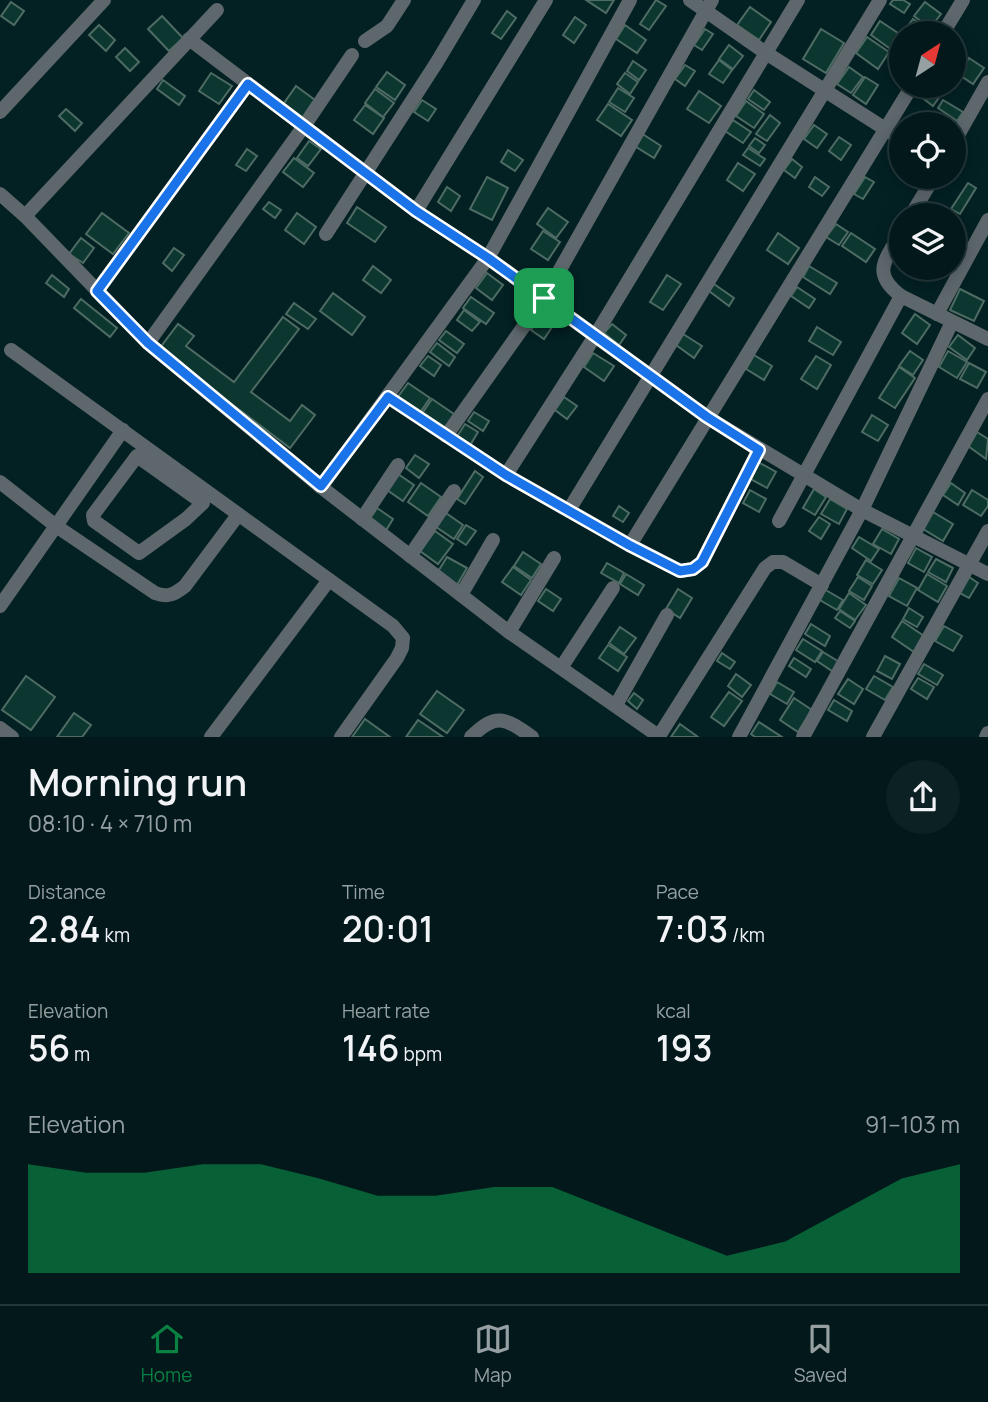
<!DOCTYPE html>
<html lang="en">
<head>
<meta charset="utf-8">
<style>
	body { margin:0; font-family:Manrope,sans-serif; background:#0c2123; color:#f1f3f6; height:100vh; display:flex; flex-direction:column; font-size:26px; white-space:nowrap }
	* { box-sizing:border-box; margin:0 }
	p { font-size:23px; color:#96a0a2 }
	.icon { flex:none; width:38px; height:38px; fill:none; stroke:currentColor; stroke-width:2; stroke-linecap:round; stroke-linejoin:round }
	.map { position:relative; height:737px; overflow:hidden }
	.side { display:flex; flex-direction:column; background:#02181a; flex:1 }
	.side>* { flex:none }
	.needle { width:46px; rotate:36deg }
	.buttons { position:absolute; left:889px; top:21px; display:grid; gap:14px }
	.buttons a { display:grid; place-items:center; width:77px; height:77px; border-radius:50%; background:#02181a; box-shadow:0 4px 18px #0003,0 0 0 2px #233739; font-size:35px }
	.pin { position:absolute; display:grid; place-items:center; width:60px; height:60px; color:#fff; margin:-30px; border-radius:14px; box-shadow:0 4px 10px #0006 }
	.round { display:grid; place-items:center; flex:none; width:74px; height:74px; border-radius:37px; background:#0c2123 }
	.summary { display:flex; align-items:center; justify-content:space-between; height:119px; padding:0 28px }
	h1 { font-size:38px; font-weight:600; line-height:52px }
	.metrics { display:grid; grid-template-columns:repeat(3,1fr); gap:10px; height:119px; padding:7px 28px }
	.metrics div { display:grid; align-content:center }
	.metrics b { font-size:35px; font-weight:600 }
	.metrics small { font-size:19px; font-weight:400 }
	.metrics p { font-size:19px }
	.chart { height:196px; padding:14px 28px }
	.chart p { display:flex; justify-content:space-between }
	.chart svg { width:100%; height:126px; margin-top:7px; fill:#0b8043; opacity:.7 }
	.tabs { display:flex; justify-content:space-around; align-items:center; height:98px; border-top:2px solid #233739; background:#02181a; font-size:19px; color:#96a0a2 }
	.tabs a { display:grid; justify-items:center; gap:4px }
	.tabs .selected { color:#0b8043 }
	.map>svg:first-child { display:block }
</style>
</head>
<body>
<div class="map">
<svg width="988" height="737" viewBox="0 0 988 737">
	<rect width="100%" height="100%" fill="#032023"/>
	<g fill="#0c3730" stroke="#4e6b64" stroke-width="2">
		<polygon points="586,0 614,0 606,13"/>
		<polygon points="656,0 666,6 649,30 640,24"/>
		<polygon points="893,0 903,0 910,4 904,13 890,4"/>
		<polygon points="11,2 24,11 14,25 1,16"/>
		<polygon points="925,2 941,14 930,28 914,16"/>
		<polygon points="750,7 771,22 759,40 737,25"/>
		<polygon points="507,11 516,18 501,39 492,33"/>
		<polygon points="162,16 183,38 169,51 148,29"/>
		<polygon points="575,17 586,25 574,43 563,35"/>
		<polygon points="913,19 933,33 903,33"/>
		<polygon points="880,21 901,35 892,50 871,35"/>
		<polygon points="99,25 115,40 106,51 89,35"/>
		<polygon points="625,25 646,40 637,53 616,39"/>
		<polygon points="705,29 713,34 702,50 694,45"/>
		<polygon points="821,29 844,43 826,73 803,59"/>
		<polygon points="867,37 889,52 878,69 856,53"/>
		<polygon points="729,45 743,56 733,69 719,59"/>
		<polygon points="125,48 139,62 130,71 116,57"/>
		<polygon points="969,58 984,68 973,84 958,74"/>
		<polygon points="719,60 732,70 723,83 709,74"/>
		<polygon points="633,61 646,70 639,80 627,71"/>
		<polygon points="685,65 695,71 685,86 675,79"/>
		<polygon points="849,67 863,77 851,93 837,84"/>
		<polygon points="387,72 405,85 395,100 376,87"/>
		<polygon points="211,73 232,86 219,104 199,91"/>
		<polygon points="625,73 638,82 630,94 617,84"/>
		<polygon points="865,77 878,85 866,104 853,95"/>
		<polygon points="163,80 185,96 179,105 157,89"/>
		<polygon points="296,86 315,100 302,119 282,106"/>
		<polygon points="921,86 940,96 933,106 916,93"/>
		<polygon points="618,88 634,98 625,112 609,102"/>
		<polygon points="375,89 394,103 383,117 365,103"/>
		<polygon points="754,90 770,102 764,110 748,99"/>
		<polygon points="699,91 721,106 709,123 687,109"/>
		<polygon points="422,100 436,109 428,121 414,112"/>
		<polygon points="943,100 963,112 957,121 938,108"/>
		<polygon points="746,101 764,114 754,128 736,116"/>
		<polygon points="608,104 632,120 621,136 597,120"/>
		<polygon points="365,105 384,118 373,134 354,120"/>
		<polygon points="66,109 82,123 75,131 59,116"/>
		<polygon points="770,115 780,123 767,141 756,134"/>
		<polygon points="733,120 751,132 743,143 725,131"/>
		<polygon points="814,125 827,134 817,148 804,139"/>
		<polygon points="641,133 661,146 654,158 633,145"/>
		<polygon points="839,137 851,145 841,160 829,151"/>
		<polygon points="755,138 765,145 759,153 749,146"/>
		<polygon points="309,141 321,149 308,166 297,158"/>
		<polygon points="748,148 765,159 760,166 743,155"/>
		<polygon points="247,149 257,156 246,171 236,165"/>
		<polygon points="508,150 523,160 515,171 501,162"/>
		<polygon points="294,158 314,173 303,187 283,172"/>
		<polygon points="792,159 802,167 795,178 784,170"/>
		<polygon points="738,163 755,174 743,191 727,180"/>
		<polygon points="487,177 508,188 492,220 470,209"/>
		<polygon points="815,177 829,187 822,196 809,187"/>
		<polygon points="865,177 874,182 863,199 854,194"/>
		<polygon points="968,183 976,188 960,214 951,209"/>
		<polygon points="447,187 460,196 451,211 438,202"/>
		<polygon points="269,202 281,210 275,218 263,209"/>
		<polygon points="357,207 386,227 375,242 347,223"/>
		<polygon points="548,208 568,222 556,238 537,224"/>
		<polygon points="102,213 129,233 113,254 86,234"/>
		<polygon points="297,213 316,227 304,244 285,230"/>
		<polygon points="836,224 848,232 839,245 826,237"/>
		<polygon points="543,231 560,242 548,260 531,249"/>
		<polygon points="778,233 799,248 788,264 767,250"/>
		<polygon points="851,233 875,249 866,262 842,246"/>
		<polygon points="81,238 94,248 83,263 69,254"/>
		<polygon points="174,248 184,255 172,271 163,263"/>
		<polygon points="373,266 391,280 381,293 363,280"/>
		<polygon points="809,266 837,283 830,294 803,277"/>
		<polygon points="487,273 503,285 492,300 476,288"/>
		<polygon points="52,275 69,289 64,297 46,283"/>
		<polygon points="667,275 681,284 663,310 650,302"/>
		<polygon points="714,284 734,298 729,306 709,291"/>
		<polygon points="797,287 815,299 809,308 791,296"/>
		<polygon points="960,289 984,301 974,321 950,310"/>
		<polygon points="333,293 365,317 352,335 320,311"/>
		<polygon points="471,297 494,313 486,324 463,308"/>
		<polygon points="81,299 117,328 110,337 74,308"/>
		<polygon points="294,303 316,319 308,329 286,314"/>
		<polygon points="464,310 480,322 472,331 457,320"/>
		<polygon points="544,313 556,321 544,339 531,330"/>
		<polygon points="915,314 930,325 917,344 902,333"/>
		<polygon points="283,317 299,329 251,392 290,421 302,405 315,415 290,448 159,349 178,324 194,336 186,346 234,382"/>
		<polygon points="612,324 626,335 619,345 604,333"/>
		<polygon points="817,327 841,342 833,355 809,341"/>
		<polygon points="446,331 464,344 457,353 439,340"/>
		<polygon points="683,334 702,346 694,358 676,345"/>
		<polygon points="958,335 975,348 967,360 949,347"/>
		<polygon points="437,343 455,357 449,366 430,352"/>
		<polygon points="910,351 923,360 913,375 899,366"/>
		<polygon points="948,351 967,362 957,378 939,367"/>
		<polygon points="593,353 614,366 604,381 584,367"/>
		<polygon points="754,355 772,366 764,380 746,369"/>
		<polygon points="428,356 441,365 434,376 420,366"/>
		<polygon points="816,356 831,365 817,389 801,379"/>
		<polygon points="969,363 986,372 977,388 960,379"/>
		<polygon points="899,367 915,378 895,408 879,398"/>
		<polygon points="408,383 430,398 419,414 397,398"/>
		<polygon points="564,397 577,406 567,419 555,410"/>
		<polygon points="432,399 454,414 443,431 421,415"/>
		<polygon points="474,412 489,421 483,431 468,421"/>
		<polygon points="872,415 888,425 878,441 862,432"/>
		<polygon points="465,424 478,432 469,447 456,438"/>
		<polygon points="977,432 988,439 986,459 968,446"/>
		<polygon points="415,455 429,464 419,478 406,468"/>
		<polygon points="758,462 776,472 767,488 749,478"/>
		<polygon points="475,471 483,477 465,504 457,499"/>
		<polygon points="398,474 414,485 403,501 387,490"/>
		<polygon points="421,483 441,497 428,516 408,502"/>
		<polygon points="951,483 965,493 958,505 943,495"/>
		<polygon points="814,489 826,497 815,515 803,508"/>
		<polygon points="750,490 766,499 759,512 743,503"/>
		<polygon points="972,490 988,500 988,506 981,516 963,505"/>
		<polygon points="830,499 847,509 839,524 821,514"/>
		<polygon points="619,506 629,513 623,522 613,516"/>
		<polygon points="377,508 393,519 385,532 369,520"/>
		<polygon points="933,512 953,524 943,541 923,529"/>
		<polygon points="446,513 463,525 454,539 436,527"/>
		<polygon points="819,517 830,524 821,539 809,531"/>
		<polygon points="466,525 476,531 466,545 457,539"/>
		<polygon points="882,529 899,539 891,554 873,544"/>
		<polygon points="435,531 453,544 438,564 420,551"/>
		<polygon points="859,537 879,549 871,561 852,548"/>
		<polygon points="916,548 932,557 924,572 908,563"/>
		<polygon points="523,552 541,564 532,578 514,566"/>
		<polygon points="447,557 467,568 457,585 437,573"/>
		<polygon points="936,559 953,568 946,582 928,572"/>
		<polygon points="866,560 882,570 873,584 857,575"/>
		<polygon points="607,563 624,573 619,583 601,573"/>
		<polygon points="513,567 531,580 521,595 502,582"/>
		<polygon points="626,574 644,585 638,595 620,584"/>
		<polygon points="927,574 947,586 938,602 918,590"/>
		<polygon points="858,577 872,586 864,600 849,591"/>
		<polygon points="969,577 978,583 969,598 960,593"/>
		<polygon points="899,578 917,588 907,606 889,596"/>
		<polygon points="546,589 561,599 553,611 538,601"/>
		<polygon points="678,589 692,598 680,618 666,609"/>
		<polygon points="824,589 843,600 837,610 818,599"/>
		<polygon points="849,593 866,605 855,620 839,609"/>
		<polygon points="909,608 923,617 917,627 903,619"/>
		<polygon points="840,611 855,621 850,628 835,618"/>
		<polygon points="902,621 924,636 914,652 892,637"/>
		<polygon points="811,624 830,636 825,646 805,634"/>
		<polygon points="944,626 962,636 953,651 935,641"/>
		<polygon points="620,627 636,638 624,654 609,643"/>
		<polygon points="803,639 822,651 815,662 796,650"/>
		<polygon points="608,645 627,657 618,671 599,658"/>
		<polygon points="823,652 841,663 835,673 817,661"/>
		<polygon points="722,653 735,662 730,669 717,661"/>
		<polygon points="885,656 900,664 892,679 877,671"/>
		<polygon points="794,658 811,669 806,677 789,666"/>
		<polygon points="924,664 943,675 937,685 918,674"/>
		<polygon points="736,674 751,685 742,697 728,686"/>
		<polygon points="26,676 55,697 31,730 2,710"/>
		<polygon points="874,676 893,687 885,700 866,689"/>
		<polygon points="918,678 934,687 927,699 911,689"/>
		<polygon points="848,679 863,689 854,704 838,694"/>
		<polygon points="777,682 794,692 787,704 770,694"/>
		<polygon points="437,691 464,710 447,733 420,714"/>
		<polygon points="729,692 742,701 724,726 711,717"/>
		<polygon points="634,693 643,700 637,709 628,701"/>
		<polygon points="794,698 812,710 798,732 780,720"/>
		<polygon points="834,700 852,711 847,721 828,710"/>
		<polygon points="74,713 91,725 82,737 57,737"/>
		<polygon points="365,719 390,737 352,737"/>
		<polygon points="418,720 443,737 406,737"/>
		<polygon points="759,722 782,737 755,737 751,734"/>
		<polygon points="680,724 698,737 671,737"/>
	</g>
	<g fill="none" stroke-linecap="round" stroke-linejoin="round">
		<g stroke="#5d676c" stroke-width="14">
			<polyline points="690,0 766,53 901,139"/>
			<polyline points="943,33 963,0"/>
			<polyline points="189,39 416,211 488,258 707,417 862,510 988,574"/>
			<polyline points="365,41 387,26 404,0"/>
			<polyline points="0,112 104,0"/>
			<polyline points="954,142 988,82"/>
			<polyline points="0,194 25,216 148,343 321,487 509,632 660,737"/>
			<polyline points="416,211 546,0"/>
			<polyline points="911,215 934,177"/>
			<polyline points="25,216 217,10"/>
			<path d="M901 233C885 260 871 273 901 296L988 339"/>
			<polyline points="326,234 437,62 474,0"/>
			<polyline points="97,291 248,84"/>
			<polyline points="937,314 988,220"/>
			<polyline points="148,343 304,126 352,55"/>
			<polyline points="11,350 393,626 403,638 402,648 397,658 341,737"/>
			<polyline points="388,397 506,475 630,545 680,571 693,569 702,562 759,450"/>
			<polyline points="446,436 544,298 712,0"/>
			<polygon points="137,456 203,503 186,519 139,553 94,521 93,515"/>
			<polyline points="506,475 595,336 798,0"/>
			<path d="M0 482 56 526 155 593C168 598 175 594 185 586L238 515"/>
			<polyline points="321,487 488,258 630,0"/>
			<polyline points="569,510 880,0"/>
			<polyline points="362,519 398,465"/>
			<polyline points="779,521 901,296"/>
			<polyline points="630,545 912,86"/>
			<polyline points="410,556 454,491"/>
			<polyline points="461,595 493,540"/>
			<polyline points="0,606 123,430"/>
			<polyline points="509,632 554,558"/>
			<polyline points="561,668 613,588"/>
			<polyline points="616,705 667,615"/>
			<polyline points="0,728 12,737"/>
			<polyline points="659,736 765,568 773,562 783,562 822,585"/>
			<polyline points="211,737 329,580"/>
			<path d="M471 737C496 712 505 718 532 737"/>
			<polyline points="739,737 862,510 952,322"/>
			<polyline points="803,737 988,399"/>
			<polyline points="873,737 988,531"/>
			<polyline points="986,737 988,733"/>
		</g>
	</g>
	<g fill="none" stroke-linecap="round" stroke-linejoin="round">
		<defs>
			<polygon id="route" points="248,84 416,211 488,258 707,417 759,450 702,562 693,569 680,571 629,545 506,475 388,397 321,486 148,343 97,291"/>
		</defs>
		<use href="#route" stroke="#fff" stroke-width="14"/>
		<use href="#route" stroke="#1a73e8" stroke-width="9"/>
	</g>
</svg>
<div class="buttons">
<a><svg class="needle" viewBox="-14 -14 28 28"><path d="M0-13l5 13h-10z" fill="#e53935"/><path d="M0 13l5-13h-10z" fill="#96a0a2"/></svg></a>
<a><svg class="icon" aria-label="locate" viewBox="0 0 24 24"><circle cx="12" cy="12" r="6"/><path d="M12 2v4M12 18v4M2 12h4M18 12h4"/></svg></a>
<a><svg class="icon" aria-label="layers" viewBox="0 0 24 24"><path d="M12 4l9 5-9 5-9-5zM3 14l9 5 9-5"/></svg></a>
</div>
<div class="pin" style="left:544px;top:298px;background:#1e9e55"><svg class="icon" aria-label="arrive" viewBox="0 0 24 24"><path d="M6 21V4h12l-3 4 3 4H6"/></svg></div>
</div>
<section class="side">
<div class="summary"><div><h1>Morning run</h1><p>08:10 · 4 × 710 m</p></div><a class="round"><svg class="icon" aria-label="share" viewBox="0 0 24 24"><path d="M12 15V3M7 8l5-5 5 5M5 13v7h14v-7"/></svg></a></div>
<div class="metrics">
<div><p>Distance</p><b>2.84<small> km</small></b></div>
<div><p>Time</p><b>20:01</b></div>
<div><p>Pace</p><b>7:03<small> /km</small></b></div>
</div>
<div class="metrics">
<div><p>Elevation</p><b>56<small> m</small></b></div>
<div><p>Heart rate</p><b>146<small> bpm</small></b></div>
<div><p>kcal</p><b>193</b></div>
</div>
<div class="chart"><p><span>Elevation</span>91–103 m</p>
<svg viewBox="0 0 160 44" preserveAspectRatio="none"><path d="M0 44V6L10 9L20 9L30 6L40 6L50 11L60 17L70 17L80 14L90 14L100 22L110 30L120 38L130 33L140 22L150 11L160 6V44z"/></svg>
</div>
</section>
<nav class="tabs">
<a class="selected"><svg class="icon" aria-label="home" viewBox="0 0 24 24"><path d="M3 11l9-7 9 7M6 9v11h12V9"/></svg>Home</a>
<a><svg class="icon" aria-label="map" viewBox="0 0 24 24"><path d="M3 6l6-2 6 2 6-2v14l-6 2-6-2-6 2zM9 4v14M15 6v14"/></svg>Map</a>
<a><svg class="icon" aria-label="saved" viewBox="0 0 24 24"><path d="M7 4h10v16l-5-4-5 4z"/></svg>Saved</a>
</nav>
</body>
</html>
